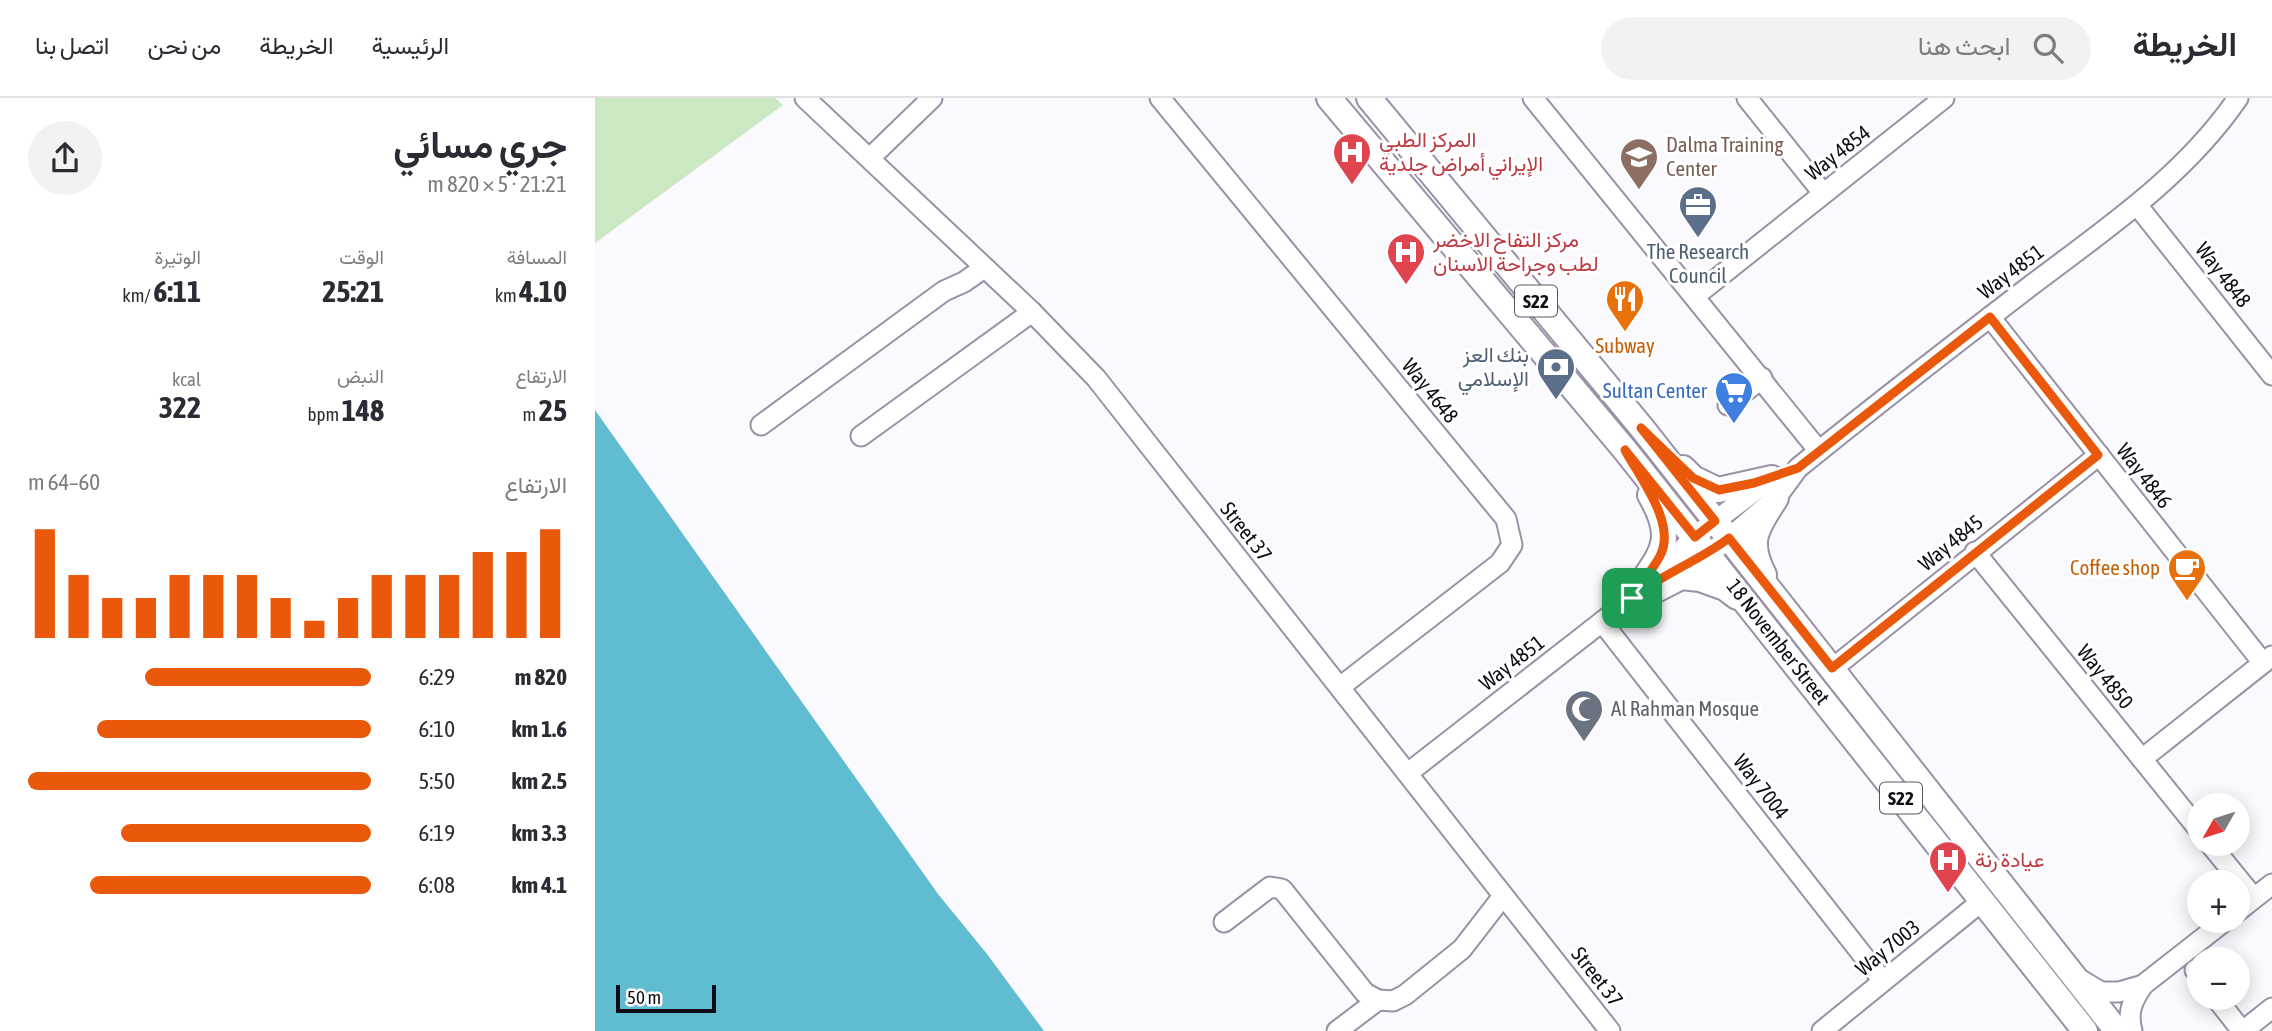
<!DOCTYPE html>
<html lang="ar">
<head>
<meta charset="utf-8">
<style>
	body { margin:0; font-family:"Asap Condensed",Vazirmatn,sans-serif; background:#f2f2f3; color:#2b2b33; direction:rtl; height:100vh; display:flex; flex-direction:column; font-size:26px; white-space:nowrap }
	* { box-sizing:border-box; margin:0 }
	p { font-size:23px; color:#7c7c81 }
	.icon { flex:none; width:38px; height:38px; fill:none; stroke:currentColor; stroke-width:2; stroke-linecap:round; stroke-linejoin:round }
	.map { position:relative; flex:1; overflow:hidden; direction:ltr }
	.details { display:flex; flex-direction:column; background:#fff; width:595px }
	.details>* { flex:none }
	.needle { width:46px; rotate:231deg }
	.fabs { position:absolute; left:1592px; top:695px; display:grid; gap:14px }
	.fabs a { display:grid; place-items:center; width:63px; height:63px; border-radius:50%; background:#fff; box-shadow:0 4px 18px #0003; font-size:35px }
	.scale { position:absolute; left:21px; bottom:18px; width:100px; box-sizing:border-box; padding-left:7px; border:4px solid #100d16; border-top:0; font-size:19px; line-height:24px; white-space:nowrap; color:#100d16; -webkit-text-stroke:5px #fff; paint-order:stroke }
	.pin { position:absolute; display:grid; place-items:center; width:60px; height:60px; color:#fff; margin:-30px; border-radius:14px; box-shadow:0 4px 10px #0006 }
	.round { display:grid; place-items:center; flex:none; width:74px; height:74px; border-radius:37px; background:#f2f2f3 }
	.headline { display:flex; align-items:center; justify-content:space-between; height:119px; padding:0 28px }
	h1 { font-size:38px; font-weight:700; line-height:52px }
	.stats { display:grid; grid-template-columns:repeat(3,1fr); gap:10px; height:119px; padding:7px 28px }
	.stats div { display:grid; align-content:center }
	.stats b { font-size:30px; font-weight:700 }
	.stats small { font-size:19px; font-weight:400 }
	.stats p { font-size:19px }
	.chart { height:196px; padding:14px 28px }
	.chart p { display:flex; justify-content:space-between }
	.chart svg { width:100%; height:126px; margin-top:7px; stroke:#ea580c; stroke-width:6 }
	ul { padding:0 28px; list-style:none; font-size:23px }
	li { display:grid; grid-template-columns:112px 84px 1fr; align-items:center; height:52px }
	li i { height:18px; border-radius:9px; background:#ea580c }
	header { display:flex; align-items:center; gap:42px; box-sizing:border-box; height:98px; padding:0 35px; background:#fff; border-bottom:2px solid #e1e1e2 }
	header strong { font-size:33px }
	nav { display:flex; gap:38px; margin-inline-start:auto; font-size:24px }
	.search { width:490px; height:63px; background:#f2f2f3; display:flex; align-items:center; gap:18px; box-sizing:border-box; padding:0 24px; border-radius:38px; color:#7c7c81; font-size:26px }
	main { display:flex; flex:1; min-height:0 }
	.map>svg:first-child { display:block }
</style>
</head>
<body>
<header>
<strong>الخريطة</strong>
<div class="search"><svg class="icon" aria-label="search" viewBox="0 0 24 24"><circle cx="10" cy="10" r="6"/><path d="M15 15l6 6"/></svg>ابحث هنا</div>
<nav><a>الرئيسية</a><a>الخريطة</a><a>من نحن</a><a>اتصل بنا</a></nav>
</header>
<main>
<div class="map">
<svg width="1677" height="933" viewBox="0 0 1677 933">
	<rect width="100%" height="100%" fill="#faf9fe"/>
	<polygon fill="#cbe8c2" points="0,0 180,0 188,7 0,145"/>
	<polygon fill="#60bdd1" points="0,312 343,796 392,856 449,933 0,933"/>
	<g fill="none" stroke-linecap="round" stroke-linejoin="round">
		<defs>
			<g id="minor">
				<polyline points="210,0 437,214 501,280 1015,933"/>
				<polyline points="565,0 911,421 917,447 905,465 745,589"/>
				<polyline points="938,0 1224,353"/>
				<polyline points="1152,0 1228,95"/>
				<polyline points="275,60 337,0"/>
				<polyline points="1542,107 1677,277"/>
				<polyline points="1100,198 1349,0"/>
				<polyline points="1395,219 1668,565"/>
				<polyline points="1133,307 1167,280"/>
				<polyline points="166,327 349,193 369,184 389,170"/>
				<polyline points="266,338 437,214"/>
				<polyline points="1380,454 1605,733"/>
				<path d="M1068 480 1114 456 1134 440 1181 400 1203 370C1279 308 1357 248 1434 189 1509 132 1589 79 1643 0"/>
				<polyline points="1007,524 1288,883"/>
				<polyline points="1237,571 1504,357"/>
				<polyline points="1547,661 1677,558"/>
				<polyline points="813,675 1049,491 1099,439 1173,383"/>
				<polyline points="1615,746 1659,800"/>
				<polyline points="1643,813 1677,786"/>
				<polyline points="629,824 675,789 687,791 770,895 783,902 798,903 810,897 867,851 908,798"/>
				<polyline points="1600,872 1605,878"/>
				<polyline points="1486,882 1506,894 1524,894 1548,887 1631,822"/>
				<polyline points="1621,900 1647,933"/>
				<polyline points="742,933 783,902"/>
				<polyline points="1227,933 1387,803"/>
				<path d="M1537 933C1532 914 1537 903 1548 887"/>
				<polyline points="1648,933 1677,910"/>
			</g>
			<g id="major">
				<polyline points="734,0 1030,352 1490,933"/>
				<polyline points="774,0 1047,330 1522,933"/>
				<polyline points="1088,370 1098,380 1123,392 1177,380"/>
				<path d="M1169 477C1151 442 1162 430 1181 400"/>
				<path d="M1037 500C1061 458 1085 448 1055 397"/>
				<polyline points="1037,500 1055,495 1086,479 1105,481 1130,490 1142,499"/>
			</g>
		</defs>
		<use href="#minor" stroke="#9891a8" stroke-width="23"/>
		<use href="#major" stroke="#9891a8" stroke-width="28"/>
		<use href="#minor" stroke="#fff" stroke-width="19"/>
		<use href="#major" stroke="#fff" stroke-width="24"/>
	</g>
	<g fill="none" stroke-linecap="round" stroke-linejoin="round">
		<defs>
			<path id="route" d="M1395 219 1503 357 1237 570 1134 440C1104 463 1067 476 1037 500 1045 485 1057 473 1065 458 1082 426 1045 380 1030 352L1100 439 1120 423 1046 330 1098 380 1124 392 1159 385 1203 370Z"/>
		</defs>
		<use href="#route" stroke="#fff" stroke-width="14"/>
		<use href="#route" stroke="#ea580c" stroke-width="9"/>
	</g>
	<defs>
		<symbol id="hospital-pin" viewBox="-11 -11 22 30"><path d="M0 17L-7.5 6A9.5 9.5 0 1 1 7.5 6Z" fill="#e0444e" stroke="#fff"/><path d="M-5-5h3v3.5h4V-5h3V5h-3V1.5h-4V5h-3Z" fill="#fff"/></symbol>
		<symbol id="school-pin" viewBox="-11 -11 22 30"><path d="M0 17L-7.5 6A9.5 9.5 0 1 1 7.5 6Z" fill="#8d6e63" stroke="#fff"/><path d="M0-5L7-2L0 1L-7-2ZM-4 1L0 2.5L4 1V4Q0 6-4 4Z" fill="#fff"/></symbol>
		<symbol id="office-pin" viewBox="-11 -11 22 30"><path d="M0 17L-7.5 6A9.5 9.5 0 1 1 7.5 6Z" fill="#5c6f8a" stroke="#fff"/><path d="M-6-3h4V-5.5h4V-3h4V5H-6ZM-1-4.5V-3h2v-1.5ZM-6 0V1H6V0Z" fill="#fff"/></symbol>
		<symbol id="restaurant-pin" viewBox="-11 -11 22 30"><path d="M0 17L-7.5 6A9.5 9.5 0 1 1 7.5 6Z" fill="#e8710a" stroke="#fff"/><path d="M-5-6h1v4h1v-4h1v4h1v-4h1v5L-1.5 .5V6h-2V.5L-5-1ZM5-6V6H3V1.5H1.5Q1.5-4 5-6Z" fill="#fff"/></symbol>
		<symbol id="bank-pin" viewBox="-11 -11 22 30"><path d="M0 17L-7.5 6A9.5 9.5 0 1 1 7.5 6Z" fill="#5c6f8a" stroke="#fff"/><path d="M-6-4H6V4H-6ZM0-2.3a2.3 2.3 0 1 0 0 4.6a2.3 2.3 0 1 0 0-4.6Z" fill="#fff"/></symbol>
		<symbol id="supermarket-pin" viewBox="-11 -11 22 30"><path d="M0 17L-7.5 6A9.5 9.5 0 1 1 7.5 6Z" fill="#3f7fe0" stroke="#fff"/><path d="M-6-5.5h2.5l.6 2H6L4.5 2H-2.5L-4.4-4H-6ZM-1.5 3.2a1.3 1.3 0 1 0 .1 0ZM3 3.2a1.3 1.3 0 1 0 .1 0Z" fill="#fff"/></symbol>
		<symbol id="cafe-pin" viewBox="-11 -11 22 30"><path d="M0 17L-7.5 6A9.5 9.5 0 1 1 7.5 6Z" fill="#e8710a" stroke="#fff"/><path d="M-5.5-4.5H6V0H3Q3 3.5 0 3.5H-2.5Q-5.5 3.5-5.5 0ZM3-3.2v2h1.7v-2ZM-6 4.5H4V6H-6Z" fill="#fff"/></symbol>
		<symbol id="mosque-pin" viewBox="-11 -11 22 30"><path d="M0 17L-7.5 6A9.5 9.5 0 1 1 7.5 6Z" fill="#6b7280" stroke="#fff"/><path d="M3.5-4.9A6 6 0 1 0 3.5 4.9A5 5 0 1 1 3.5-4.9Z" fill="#fff"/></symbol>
	</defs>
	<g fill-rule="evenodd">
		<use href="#hospital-pin" x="735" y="32" width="44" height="60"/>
		<use href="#school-pin" x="1022" y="37" width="44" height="60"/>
		<use href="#office-pin" x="1081" y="85" width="44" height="60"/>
		<use href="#hospital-pin" x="789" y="132" width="44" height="60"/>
		<use href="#restaurant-pin" x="1008" y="179" width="44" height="60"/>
		<use href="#bank-pin" x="939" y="247" width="44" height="60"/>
		<use href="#supermarket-pin" x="1117" y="271" width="44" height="60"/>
		<use href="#cafe-pin" x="1570" y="448" width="44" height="60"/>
		<use href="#mosque-pin" x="967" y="589" width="44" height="60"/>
		<use href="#hospital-pin" x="1331" y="740" width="44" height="60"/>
	</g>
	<g text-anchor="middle" stroke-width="6" stroke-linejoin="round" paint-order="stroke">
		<g fill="#fff" stroke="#58565c" stroke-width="2">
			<rect x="920" y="187.5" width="42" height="31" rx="5"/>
			<rect x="1285" y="684.5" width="42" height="31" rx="5"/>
		</g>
		<g font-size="19" font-weight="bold" fill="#100d16">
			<text x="941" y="210">S22</text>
			<text x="1306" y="707">S22</text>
		</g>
		<g font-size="21" fill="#be3a42" stroke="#fff" text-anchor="start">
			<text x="784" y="49">المركز الطبي<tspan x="784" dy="24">الإيراني أمراض جلدية</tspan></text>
			<text x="838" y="149">مركز التفاح الاخضر<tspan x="838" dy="24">لطب وجراحة الاسنان</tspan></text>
			<text x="1380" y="769">عيادة رنة</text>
		</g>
		<g font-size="21" fill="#785e54" stroke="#fff" text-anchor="start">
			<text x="1071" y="54">Dalma Training<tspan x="1071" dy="24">Center</tspan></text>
		</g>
		<g font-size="21" fill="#100d16" stroke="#fff">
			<text transform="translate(1243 55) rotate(-38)" y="7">Way 4854</text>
			<text transform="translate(1416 174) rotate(-37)" y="7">Way 4851</text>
			<text transform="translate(1628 177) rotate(52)" y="7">Way 4848</text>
			<text transform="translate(835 293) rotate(51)" y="7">Way 4648</text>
			<text transform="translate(1549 378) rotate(52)" y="7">Way 4846</text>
			<text transform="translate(651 434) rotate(52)" y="7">Street 37</text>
			<text transform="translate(1356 445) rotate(-39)" y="7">Way 4845</text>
			<text transform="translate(1183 544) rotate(52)" y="7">18 November Street</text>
			<text transform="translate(917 565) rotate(-38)" y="7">Way 4851</text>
			<text transform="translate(1510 579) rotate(51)" y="7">Way 4850</text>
			<text transform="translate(1166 689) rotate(52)" y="7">Way 7004</text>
			<text transform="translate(1293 850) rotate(-39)" y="7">Way 7003</text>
			<text transform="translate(1002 879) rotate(52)" y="7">Street 37</text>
		</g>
		<g font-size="21" fill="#4e5e75" stroke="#fff">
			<text x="1103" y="161">The Research<tspan x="1103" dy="24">Council</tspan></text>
			<text x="934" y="264" text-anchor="end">بنك العز<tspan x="934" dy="24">الإسلامي</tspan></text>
		</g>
		<g font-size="21" fill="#c56008" stroke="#fff">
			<text x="1030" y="255">Subway</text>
			<text x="1565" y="477" text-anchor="end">Coffee shop</text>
		</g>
		<g font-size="21" fill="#366cbe" stroke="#fff" text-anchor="end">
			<text x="1112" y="300">Sultan Center</text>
		</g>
		<g font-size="21" fill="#5b616d" stroke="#fff" text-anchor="start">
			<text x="1016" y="618">Al Rahman Mosque</text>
		</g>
	</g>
</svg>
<div class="fabs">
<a><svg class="needle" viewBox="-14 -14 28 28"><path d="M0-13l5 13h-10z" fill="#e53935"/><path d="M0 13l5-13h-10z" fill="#7c7c81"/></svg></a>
<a>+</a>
<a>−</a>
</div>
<div class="scale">50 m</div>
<div class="pin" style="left:1037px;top:500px;background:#1e9e55"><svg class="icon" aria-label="arrive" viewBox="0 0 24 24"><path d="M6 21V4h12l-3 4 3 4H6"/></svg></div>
</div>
<section class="details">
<div class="headline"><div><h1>جري مسائي</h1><p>21:21 · 5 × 820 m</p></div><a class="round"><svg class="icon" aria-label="share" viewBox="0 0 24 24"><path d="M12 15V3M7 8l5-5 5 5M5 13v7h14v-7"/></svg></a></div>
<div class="stats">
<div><p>المسافة</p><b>4.10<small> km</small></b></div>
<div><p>الوقت</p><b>25:21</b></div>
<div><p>الوتيرة</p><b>6:11<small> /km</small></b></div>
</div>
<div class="stats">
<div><p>الارتفاع</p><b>25<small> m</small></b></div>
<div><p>النبض</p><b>148<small> bpm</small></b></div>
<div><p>kcal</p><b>322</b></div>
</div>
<div class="chart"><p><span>الارتفاع</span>60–64 m</p>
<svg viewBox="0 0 160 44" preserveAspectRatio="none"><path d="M5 44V6M15 44V22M25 44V30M35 44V30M45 44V22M55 44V22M65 44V22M75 44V30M85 44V38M95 44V30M105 44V22M115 44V22M125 44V22M135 44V14M145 44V14M155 44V6"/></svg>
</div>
<ul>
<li><b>820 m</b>6:29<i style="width:66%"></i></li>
<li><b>1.6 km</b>6:10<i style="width:80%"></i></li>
<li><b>2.5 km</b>5:50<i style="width:100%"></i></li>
<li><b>3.3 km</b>6:19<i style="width:73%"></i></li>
<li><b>4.1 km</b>6:08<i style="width:82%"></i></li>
</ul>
</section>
</main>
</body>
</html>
